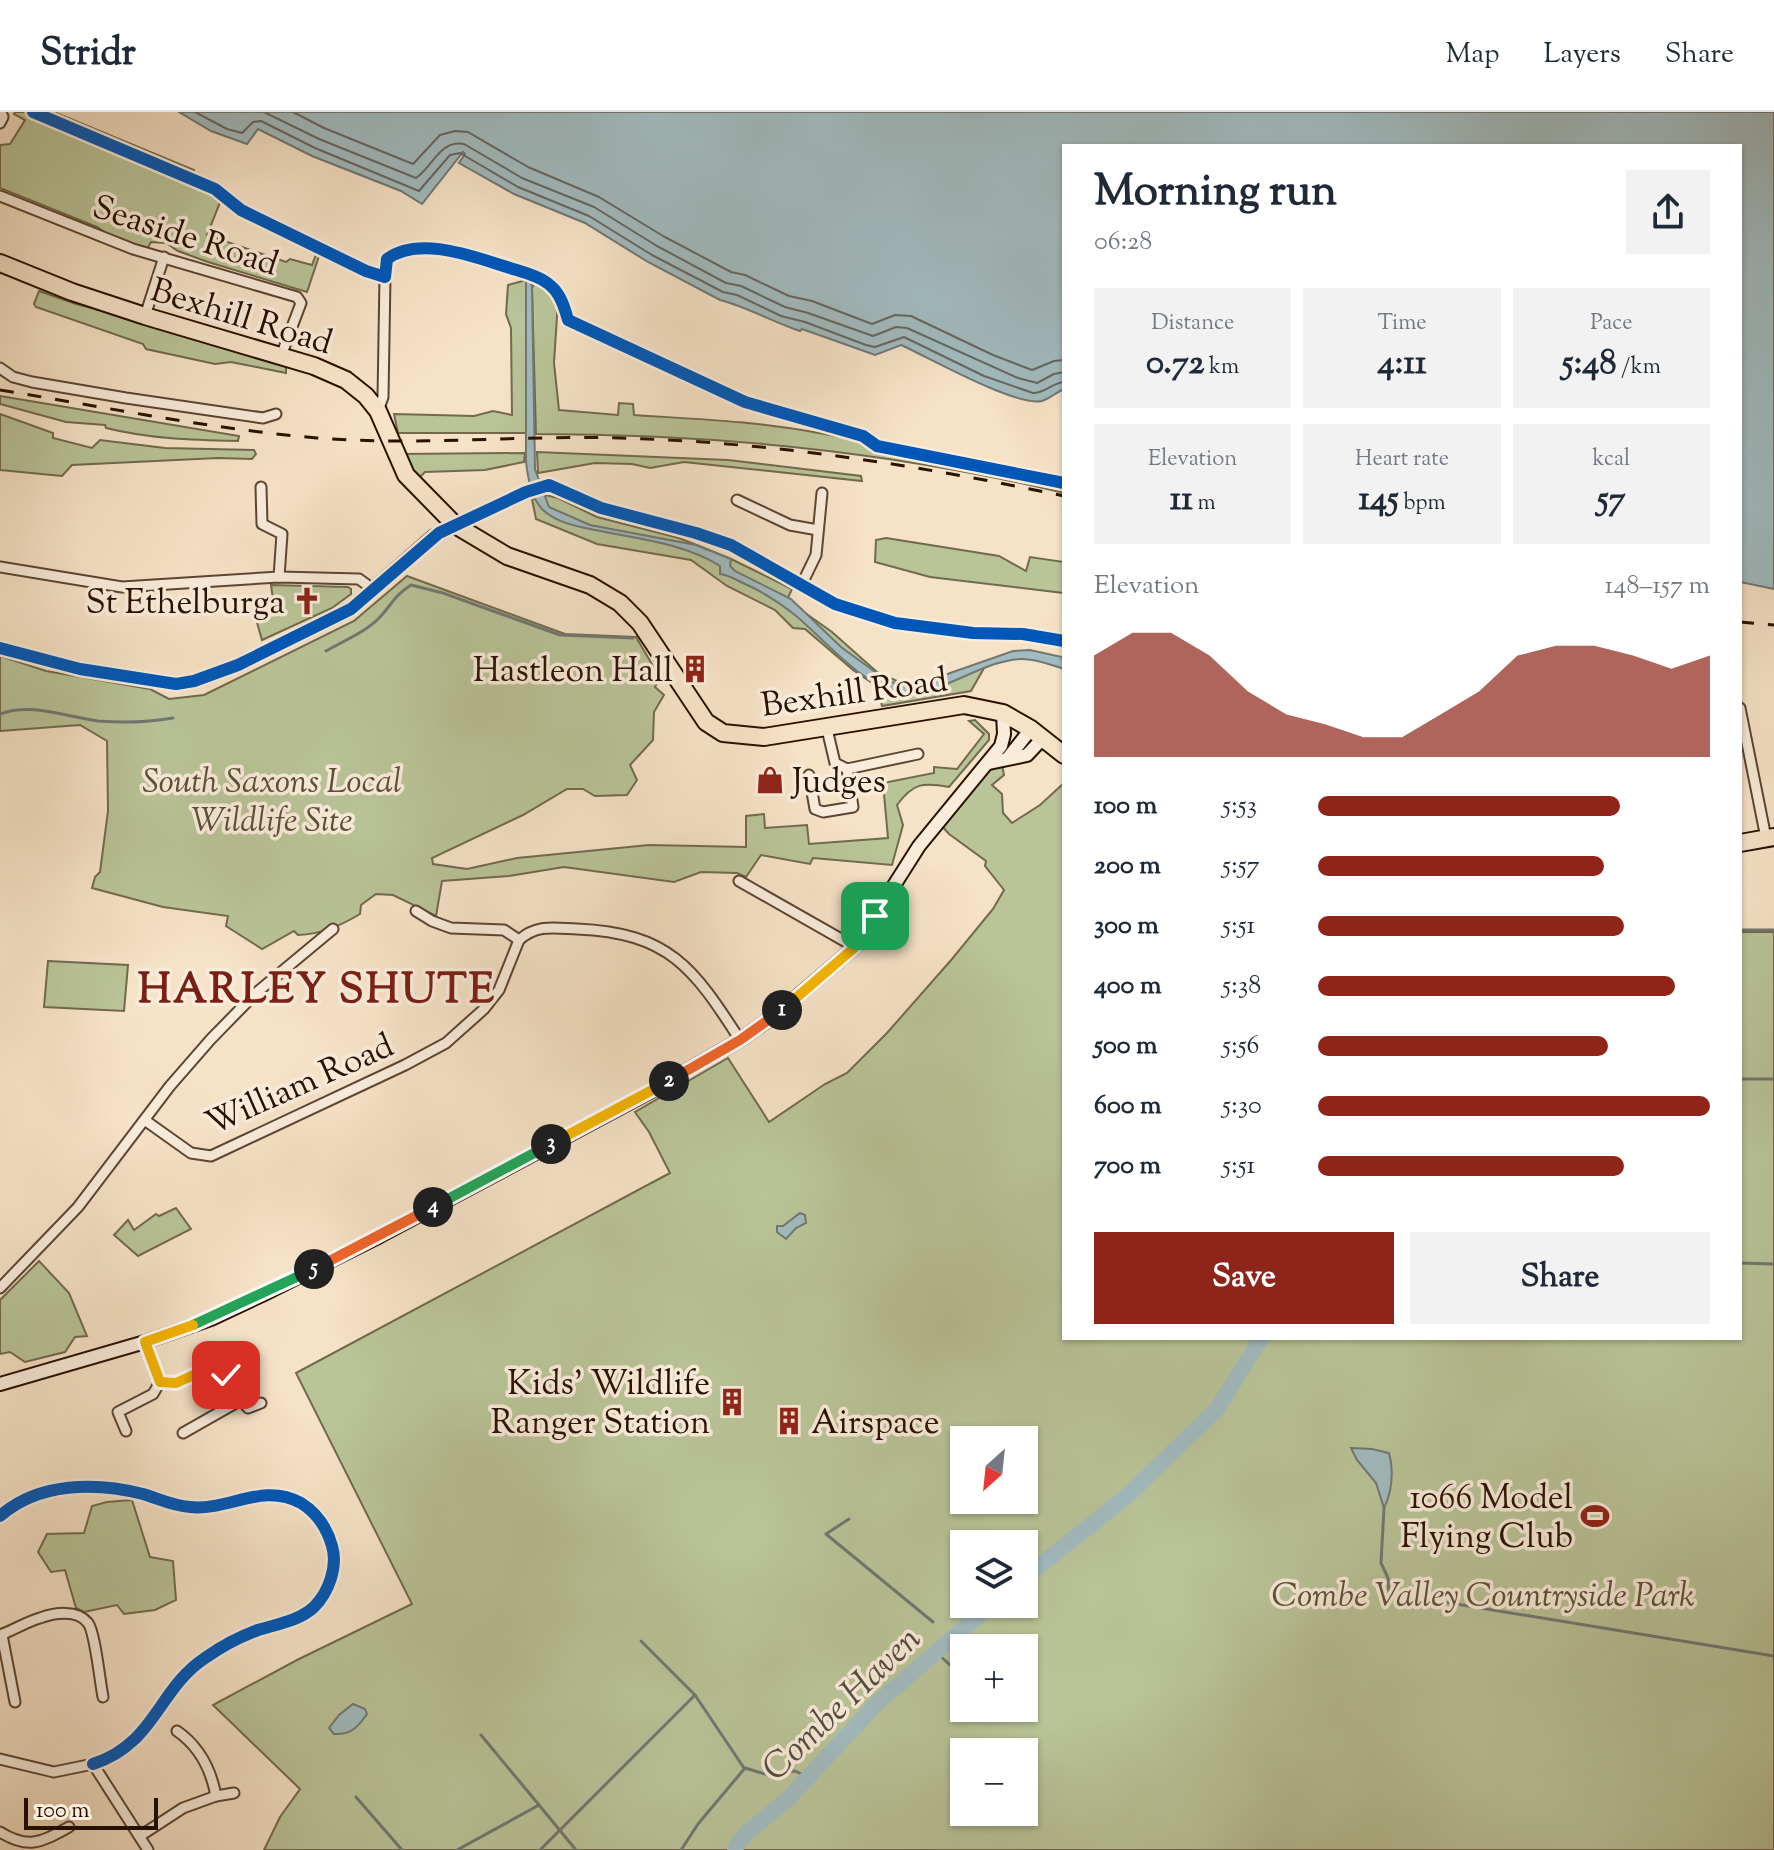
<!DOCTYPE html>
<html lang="en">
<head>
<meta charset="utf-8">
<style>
	body { margin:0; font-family:"Sorts Mill Goudy",serif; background:#f2f2f3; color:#1f2937; height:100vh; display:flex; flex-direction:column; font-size:30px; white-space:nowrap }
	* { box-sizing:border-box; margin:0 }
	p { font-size:26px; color:#747a83 }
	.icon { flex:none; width:44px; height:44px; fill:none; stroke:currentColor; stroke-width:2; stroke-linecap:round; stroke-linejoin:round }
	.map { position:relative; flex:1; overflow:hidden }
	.details { position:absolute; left:1062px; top:32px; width:680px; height:1196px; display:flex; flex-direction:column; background:#fff; border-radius:0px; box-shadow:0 2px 6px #0004 }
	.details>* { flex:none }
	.needle { width:52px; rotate:207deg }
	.fabs { position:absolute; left:950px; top:1314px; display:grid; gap:16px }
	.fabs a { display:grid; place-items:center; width:88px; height:88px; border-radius:0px; background:#fff; box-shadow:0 2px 6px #0004; font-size:40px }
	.scale { position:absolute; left:24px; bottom:20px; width:134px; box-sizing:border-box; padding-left:8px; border:4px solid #291100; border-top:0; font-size:22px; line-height:28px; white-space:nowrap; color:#291100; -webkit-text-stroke:6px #f9ecdb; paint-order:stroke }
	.pin { position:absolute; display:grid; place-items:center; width:68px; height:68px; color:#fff; margin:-34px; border-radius:16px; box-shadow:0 4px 12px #0006 }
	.km { position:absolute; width:40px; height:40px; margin:-20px; border-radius:50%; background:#222; color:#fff; font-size:22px; line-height:40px; text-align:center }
	.round { display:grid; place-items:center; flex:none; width:84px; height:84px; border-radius:0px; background:#f2f2f3 }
	.summary { display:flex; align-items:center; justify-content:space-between; height:136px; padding:0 32px }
	h1 { font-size:44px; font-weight:800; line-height:60px }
	.figures { display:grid; grid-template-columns:repeat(3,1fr); gap:12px; height:136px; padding:8px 32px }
	.figures div { display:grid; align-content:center; border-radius:0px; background:#f2f2f3; text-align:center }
	.figures b { font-size:34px; font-weight:800 }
	.figures small { font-size:22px; font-weight:400 }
	.figures p { font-size:22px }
	.chart { height:224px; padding:16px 32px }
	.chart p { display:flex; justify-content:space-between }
	.chart svg { width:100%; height:144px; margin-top:8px; fill:#8f2418; opacity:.7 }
	.action { display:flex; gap:16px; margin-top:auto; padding:16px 32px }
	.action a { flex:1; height:92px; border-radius:0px; background:#8f2418; color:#fff; font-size:32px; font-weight:800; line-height:92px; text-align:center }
	.action a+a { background:#f2f2f3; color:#1f2937 }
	ul { padding:0 32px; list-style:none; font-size:26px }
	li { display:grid; grid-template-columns:128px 96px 1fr; align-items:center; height:60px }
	li i { height:20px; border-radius:10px; background:#8f2418 }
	header { display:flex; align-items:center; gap:48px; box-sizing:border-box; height:112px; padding:0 40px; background:#fff; border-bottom:2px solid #e0e1e3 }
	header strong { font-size:38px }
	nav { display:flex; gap:44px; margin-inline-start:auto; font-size:28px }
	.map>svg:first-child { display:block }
</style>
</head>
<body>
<header>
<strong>Stridr</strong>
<nav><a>Map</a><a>Layers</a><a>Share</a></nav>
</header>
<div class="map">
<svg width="1774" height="1738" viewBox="0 0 1774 1738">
	<rect width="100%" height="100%" fill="#f6e2c7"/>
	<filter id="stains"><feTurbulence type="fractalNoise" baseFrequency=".0025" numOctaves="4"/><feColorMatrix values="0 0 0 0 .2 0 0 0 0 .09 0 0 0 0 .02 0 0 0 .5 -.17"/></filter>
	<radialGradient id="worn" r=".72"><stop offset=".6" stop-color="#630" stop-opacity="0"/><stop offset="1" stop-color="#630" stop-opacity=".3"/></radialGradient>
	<g fill="#b9c498" stroke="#716a4c" stroke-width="2" fill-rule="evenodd">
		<polygon points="15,0 27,0 48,12 212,81 221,88 207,123 286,150 290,147 312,153 317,140 320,141 307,180 208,150 178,139 166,131 151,130 147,137 110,124 97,115 0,76 0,33 10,32 25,8 14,2"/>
		<polygon points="41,0 54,0 194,58 192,64"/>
		<path d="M536 167 545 171 558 189 554 251 559 298 618 303 619 291 633 292 634 303C693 307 754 309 813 320 836 324 857 327 878 337L1064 376V381C890 339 715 322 536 322L532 176Z"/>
		<polygon points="526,168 528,321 398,321 394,302 474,304 493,299 512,303 511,216 506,202 508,173"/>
		<polygon points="39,179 76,192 136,207 286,254 286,261 231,250 215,252 146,237 143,232 36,195 34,192"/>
		<path d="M0 284 239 324 238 329C193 328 150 327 106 316L105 313 66 310 0 292Z"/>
		<polygon points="0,302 53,321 53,326 92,336 100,328 165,336 254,338 256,342 252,347 218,346 72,353 62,364 0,358"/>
		<polygon points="537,340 728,348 861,364 862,369 684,350 650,356 632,352 595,351 538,361"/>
		<polygon points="525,341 524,350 485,358 425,360 416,369 400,342"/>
		<polygon points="545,383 558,386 597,405 679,426 731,447 792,477 787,488 832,520 877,560 899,570 920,572 988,549 971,579 882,594 878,575 853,558 805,517 793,516 775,498 727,474 691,448 597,432 536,407 532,387"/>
		<polygon points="886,426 999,444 1026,459 1030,445 1064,450 1064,481 930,465 875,450 876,428"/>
		<path d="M407 464 565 522 636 525 660 566 655 575 664 583 654 600 653 628 630 653 637 668 627 683 595 684 583 677H567L523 703 432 746 433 752 467 757 517 746 649 733 746 735V704L764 702 765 716 807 713 809 732 888 726 883 671 934 661V655L957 657 984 622 969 609 975 608 989 622V628L949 675C923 670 913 671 897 693L903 713 892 753 813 746 810 752 761 743 746 765 737 761 701 760 674 770 564 755 509 764 442 769 436 804 393 783 376 782 361 793 360 802C340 814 322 822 298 823L294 819 262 837 226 814 228 804 163 795 92 776 95 765 100 760 108 699 107 629 80 613 0 619V544L46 559 150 577 169 587 204 583 354 509Z"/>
		<polygon points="271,473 348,475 351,477 351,482 332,496 262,528 254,500 261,501 262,496 274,495"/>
		<path d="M1002 653 1004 663 992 673 1002 682 1003 701 1012 711 1040 693 1064 671V1226H1740V820H1774V1738H264L280 1705 300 1677 213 1593 297 1548 412 1492 296 1261 670 1061 649 1020 635 1000 728 946 769 1010 825 972 847 961 887 921 952 847 993 797 1004 778 985 754 986 749 949 722 940 712 980 658ZM964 1328H1024V1388H964ZM964 1432H1024V1492H964ZM964 1536H1024V1596H964ZM964 1640H1024V1700H964Z"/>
		<polygon points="48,849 128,853 124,899 44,895"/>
		<polygon points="176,1096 191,1117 138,1144 114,1123 128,1108 134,1118 156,1102 159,1104"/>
		<polygon points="39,1149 69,1181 87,1224 75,1225 65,1240 25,1250 10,1240 0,1242 0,1188"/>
		<polygon points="132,1388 150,1445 173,1449 176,1488 155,1498 124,1502 117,1493 84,1500 76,1496 65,1458 51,1460 38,1440 47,1422 84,1421 92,1394 107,1390"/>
	</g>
	<g fill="#a1bbc0" stroke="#717773" stroke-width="2">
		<path d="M179 0H1774V477L1740 470V34H1064V277C1057 280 1049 287 1042 289 1016 295 928 245 901 233L875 243 802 217 800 219C773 210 747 195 720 188L648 150 585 111 514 82 459 51 465 42 463 40 422 92 401 79 312 44 258 17 247 32 211 19Z"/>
		<path d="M526 169H531L532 176 535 357 549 395 590 413 696 433 731 447 730 454 735 459 791 487 841 535 889 570 916 573 1013 539 1030 538 1062 545 1064 557C1051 553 1037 547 1022 547 982 547 937 588 898 580 860 572 824 527 795 503 779 490 761 479 743 471 735 467 728 463 720 462V454C686 432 639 427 600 419 581 415 557 412 542 397 531 385 528 366 526 350Z"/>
		<polygon points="800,1101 805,1103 806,1111 796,1116 786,1127 777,1120 777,1114 783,1114"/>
		<path d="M1351 1336 1372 1337 1389 1341C1394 1359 1392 1380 1384 1396L1376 1371 1357 1348Z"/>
		<path d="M353 1592 365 1597 367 1602C358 1615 351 1623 334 1622L329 1616 339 1603Z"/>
	</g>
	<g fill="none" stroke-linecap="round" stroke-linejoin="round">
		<g stroke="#656660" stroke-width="2">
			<path d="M195 0 227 17 242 21 253 10 261 9 315 36 419 79 450 43 460 41 518 75 589 104 652 143 723 180 737 183 781 204 805 210 866 233 875 235 904 225 984 264 1033 281C1045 281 1052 271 1064 270"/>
			<path d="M264 0 319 27 416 66C433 55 439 28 464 32L522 66 594 95 657 134 726 171 741 174 785 195 808 201 873 224 896 215 907 216 1018 266 1037 271 1054 262 1064 260"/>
			<polyline points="293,0 324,16 413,52 440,23 455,19 468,20 528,55 599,85 663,124 731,160 745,163 789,184 812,189 872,212 895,203 911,204 993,243 1032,258 1054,249 1064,248"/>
		</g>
		<g stroke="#717773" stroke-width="3">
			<path d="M326 539C343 529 366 520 380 505 393 491 394 484 411 473L443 481 560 523 633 526"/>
			<path d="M0 602C32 590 66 605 98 609 122 611 150 610 173 606"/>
			<polyline points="1740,818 1774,818"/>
			<polyline points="1740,967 1774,967"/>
			<polyline points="1740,1151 1774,1152"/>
			<polyline points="1384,1396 1381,1451 1388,1466 1389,1481 1774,1544"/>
			<polyline points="849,1407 826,1422 933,1510"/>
			<polyline points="641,1529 695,1583 744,1656"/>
			<polyline points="936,1540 964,1566"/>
			<polyline points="996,1596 1008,1606"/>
			<polyline points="481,1623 539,1693"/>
			<polyline points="356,1685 402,1738"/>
			<polyline points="457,1738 539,1693 576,1738"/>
			<polyline points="540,1738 695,1583"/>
			<polyline points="681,1738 698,1712 745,1656 765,1662 795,1659 808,1665"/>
		</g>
		<g stroke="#a1bbc0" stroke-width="16">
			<polyline points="1024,1466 1127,1384 1217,1297 1261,1226"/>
			<polyline points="735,1738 738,1731 749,1719 788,1687 876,1592 992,1492"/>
		</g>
		<defs>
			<g id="street">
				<polyline points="0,11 3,5 1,0"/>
				<polyline points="0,84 133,137 297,185 301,191 281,244"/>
				<polyline points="145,204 164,145"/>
				<polyline points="0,256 13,265 32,270 126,286 263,306 276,302"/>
				<polyline points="378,299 383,285 385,165"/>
				<polyline points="261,375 262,412 282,422 279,465"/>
				<polyline points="737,388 790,413 818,418"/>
				<polyline points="455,413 526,380 549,373 601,396 696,421 731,433 835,492 895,511 973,521 1023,522 1064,529"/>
				<polyline points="0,455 122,475 279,465 359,467 374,478"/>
				<polyline points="801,474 816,443 822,381"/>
				<polyline points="1740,596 1766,726"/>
				<polyline points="827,617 835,651 847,657 918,642"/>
				<polyline points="809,663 815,697 823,700 853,695 847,657"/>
				<polyline points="739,769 855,835"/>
				<path d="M416 799 432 809 451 816 504 818 519 828C537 812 554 816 577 817 669 821 693 855 740 928"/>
				<polyline points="146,1009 191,1041 211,1044 405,953 446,931 484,897 499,878 519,828"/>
				<polyline points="0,1176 78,1095 170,974 211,927 256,881 333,817"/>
				<polyline points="145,1230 160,1270"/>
				<path d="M126 1319 118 1300 153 1282 160 1270C206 1277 204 1226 241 1288"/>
				<polyline points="183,1321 241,1288 248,1296 261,1291"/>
				<path d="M0 1404C39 1370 96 1370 143 1382 159 1387 173 1394 190 1395 229 1399 262 1370 301 1391 317 1401 327 1416 332 1434 338 1454 329 1480 314 1495 299 1509 277 1512 258 1518 239 1525 222 1534 205 1546 158 1577 155 1632 93 1652"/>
				<path d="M0 1523C14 1518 26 1510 40 1506 54 1501 77 1497 88 1511 95 1520 100 1570 103 1585"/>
				<polyline points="2,1523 15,1590"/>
				<polyline points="0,1647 54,1660 93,1652 148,1738"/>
				<polyline points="216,1684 234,1681"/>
				<path d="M0 1720C29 1738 41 1730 69 1715"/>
				<path d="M140 1724 183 1696 216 1684C211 1657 200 1635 177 1619"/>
			</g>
			<g id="secondary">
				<polyline points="0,536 80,557 176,572 194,569 238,553 351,497 434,424 455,413"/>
				<polyline points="1008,646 1031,617"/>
				<polyline points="989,651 1027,643 1043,626"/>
				<polyline points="0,1272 145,1230 211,1207 262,1183 380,1124 648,981 740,928 778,901 855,835 919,734 1001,634 1004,622 1003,601"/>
			</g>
			<g id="highway">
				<polyline points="0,151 72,180 145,204 314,254 346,268 366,284 378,299 406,363 455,413 507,444 590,473 620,491 640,511 706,610 723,621 764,625 964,593 1003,601 1031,617 1064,643"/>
				<polyline points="1740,731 1774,725"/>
			</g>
		</defs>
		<use href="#street" stroke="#5c4532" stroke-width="13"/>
		<use href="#secondary" stroke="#291100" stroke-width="16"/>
		<use href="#highway" stroke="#291100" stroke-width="20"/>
		<use href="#street" stroke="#f9ecdb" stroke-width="9"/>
		<use href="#secondary" stroke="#f9ecdb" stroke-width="12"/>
		<use href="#highway" stroke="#f6e2c7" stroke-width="16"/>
		<g stroke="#291100" stroke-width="3" stroke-dasharray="14 14" stroke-linecap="butt">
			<path d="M0 278C105 295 211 317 317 326 418 334 520 323 620 326 771 330 917 353 1064 384"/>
			<polyline points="1740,510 1774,513"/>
		</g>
		<defs>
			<g id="cycleway">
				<path d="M33 0 215 77 241 98 366 159 385 165 387 147C419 123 474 145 507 155 522 160 541 164 552 175 561 183 565 197 568 208L745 290 863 324 877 334 1064 371"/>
				<polyline points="0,536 80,557 176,572 194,569 238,553 351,497 439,421 526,380 549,373 601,396 696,421 731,433 835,492 895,511 973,521 1023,522 1064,529"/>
				<path d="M0 1404C39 1370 96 1370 143 1382 159 1387 173 1394 190 1395 229 1399 262 1370 301 1391 317 1401 327 1416 332 1434 338 1454 329 1480 314 1495 299 1509 277 1512 258 1518 239 1525 222 1534 205 1546 158 1577 155 1632 93 1652"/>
			</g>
		</defs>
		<use href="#cycleway" stroke="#f9ecdb" stroke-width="17"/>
		<use href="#cycleway" stroke="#0057b8" stroke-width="12"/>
	</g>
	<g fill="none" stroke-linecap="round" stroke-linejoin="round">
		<defs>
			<polyline id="split-1" points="782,898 855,835 875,804"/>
			<polyline id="split-2" points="669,969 740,928 782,898"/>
			<polyline id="split-3" points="551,1032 669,969"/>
			<polyline id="split-4" points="433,1095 551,1032"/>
			<polyline id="split-5" points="314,1157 433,1095"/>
			<polyline id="split-6" points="193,1213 314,1157"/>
			<polyline id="split-7" points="193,1213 145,1230 160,1270 176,1271 198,1261"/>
			<polyline id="split-8" points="198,1261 215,1257 226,1263"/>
		</defs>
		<use href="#split-1" stroke="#fff" stroke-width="16"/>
		<use href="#split-2" stroke="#fff" stroke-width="16"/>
		<use href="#split-3" stroke="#fff" stroke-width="16"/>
		<use href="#split-4" stroke="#fff" stroke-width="16"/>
		<use href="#split-5" stroke="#fff" stroke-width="16"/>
		<use href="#split-6" stroke="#fff" stroke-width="16"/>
		<use href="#split-7" stroke="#fff" stroke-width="16"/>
		<use href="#split-8" stroke="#fff" stroke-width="16"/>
		<use href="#split-1" stroke="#f5b400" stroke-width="10"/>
		<use href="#split-2" stroke="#f0652b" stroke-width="10"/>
		<use href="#split-3" stroke="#f5b400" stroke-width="10"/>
		<use href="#split-4" stroke="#22a559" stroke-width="10"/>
		<use href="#split-5" stroke="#f0652b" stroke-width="10"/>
		<use href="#split-6" stroke="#22a559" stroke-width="10"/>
		<use href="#split-7" stroke="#f5b400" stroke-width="10"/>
		<use href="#split-8" stroke="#22a559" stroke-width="10"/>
	</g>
	<defs>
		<symbol id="church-bare" viewBox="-9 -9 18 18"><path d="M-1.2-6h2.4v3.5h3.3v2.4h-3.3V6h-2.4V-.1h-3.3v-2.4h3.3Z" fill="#8f2418" stroke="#f9ecdb" stroke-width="2.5" paint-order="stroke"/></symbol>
		<symbol id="building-bare" viewBox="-9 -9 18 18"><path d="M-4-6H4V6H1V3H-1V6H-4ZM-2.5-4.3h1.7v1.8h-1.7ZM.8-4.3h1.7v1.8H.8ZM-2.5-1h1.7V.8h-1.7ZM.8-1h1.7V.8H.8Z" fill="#8f2418" stroke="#f9ecdb" stroke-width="2.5" paint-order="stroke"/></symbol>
		<symbol id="shop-bare" viewBox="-9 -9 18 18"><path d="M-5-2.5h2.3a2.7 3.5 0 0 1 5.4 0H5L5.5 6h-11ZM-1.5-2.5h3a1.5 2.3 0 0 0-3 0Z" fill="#8f2418" stroke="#f9ecdb" stroke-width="2.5" paint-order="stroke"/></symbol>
		<symbol id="stadium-bare" viewBox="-9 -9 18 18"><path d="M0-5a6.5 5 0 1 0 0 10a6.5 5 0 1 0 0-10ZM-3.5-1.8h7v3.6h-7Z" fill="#8f2418" stroke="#f9ecdb" stroke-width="2.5" paint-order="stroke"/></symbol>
	</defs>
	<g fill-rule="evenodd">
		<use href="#church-bare" x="287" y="469" width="40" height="40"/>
		<use href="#building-bare" x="675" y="537" width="40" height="40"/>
		<use href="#shop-bare" x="750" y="648" width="40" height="40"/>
		<use href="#building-bare" x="712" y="1270" width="40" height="40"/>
		<use href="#building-bare" x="769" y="1289" width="40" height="40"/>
		<use href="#stadium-bare" x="1575" y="1384" width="40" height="40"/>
	</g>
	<g text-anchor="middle" stroke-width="7" stroke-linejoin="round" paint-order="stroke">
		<g font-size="34" fill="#291100" stroke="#f9ecdb">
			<text transform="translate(186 122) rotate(18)" y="12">Seaside Road</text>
			<text transform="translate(242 203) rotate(17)" y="12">Bexhill Road</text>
			<text transform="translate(854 579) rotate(-8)" y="12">Bexhill Road</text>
			<text transform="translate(299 971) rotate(-24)" y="12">William Road</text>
		</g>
		<g font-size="34" fill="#291100" stroke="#f9ecdb" text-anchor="end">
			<text x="285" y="501">St Ethelburga</text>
			<text x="673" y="569">Hastleon Hall</text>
			<text x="792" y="680" text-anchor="start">Judges</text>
			<text x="710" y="1282">Kids' Wildlife<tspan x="710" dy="39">Ranger Station</tspan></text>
			<text x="811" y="1321" text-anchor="start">Airspace</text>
			<text x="1573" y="1396">1066 Model<tspan x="1573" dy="39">Flying Club</tspan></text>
		</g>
		<g font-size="34" font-style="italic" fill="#5b5035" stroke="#f9ecdb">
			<text x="272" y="680">South Saxons Local<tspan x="272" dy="39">Wildlife Site</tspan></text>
			<text x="1483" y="1494">Combe Valley Countryside Park</text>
		</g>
		<g font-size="36" font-style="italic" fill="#534c43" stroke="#f9ecdb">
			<text transform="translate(840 1590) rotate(-44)" y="13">Combe Haven</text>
		</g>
		<g font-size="42" font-weight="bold" letter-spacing="2" fill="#7a1f14" stroke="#f9ecdb">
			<text x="317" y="890">HARLEY SHUTE</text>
		</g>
	</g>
	<rect width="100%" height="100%" filter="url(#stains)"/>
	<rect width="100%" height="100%" fill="url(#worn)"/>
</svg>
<div class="fabs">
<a><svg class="needle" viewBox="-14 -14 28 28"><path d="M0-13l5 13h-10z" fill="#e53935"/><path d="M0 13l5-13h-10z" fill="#747a83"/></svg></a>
<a><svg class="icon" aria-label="layers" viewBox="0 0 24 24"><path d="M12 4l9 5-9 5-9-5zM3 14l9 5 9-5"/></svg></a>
<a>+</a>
<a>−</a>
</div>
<div class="scale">100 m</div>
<div class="pin" style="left:875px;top:804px;background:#1e9e55"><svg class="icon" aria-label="arrive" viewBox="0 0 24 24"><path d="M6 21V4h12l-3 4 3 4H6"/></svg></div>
<div class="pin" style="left:226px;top:1263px;background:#d93025"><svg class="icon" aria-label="check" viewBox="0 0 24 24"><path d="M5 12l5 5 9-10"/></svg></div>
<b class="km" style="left:782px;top:898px">1</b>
<b class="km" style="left:669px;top:969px">2</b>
<b class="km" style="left:551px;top:1032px">3</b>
<b class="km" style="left:433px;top:1095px">4</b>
<b class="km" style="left:314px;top:1157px">5</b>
<section class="details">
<div class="summary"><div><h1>Morning run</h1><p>06:28</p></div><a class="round"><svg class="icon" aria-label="share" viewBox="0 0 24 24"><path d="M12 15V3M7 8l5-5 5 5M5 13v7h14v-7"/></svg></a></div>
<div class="figures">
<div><p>Distance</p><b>0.72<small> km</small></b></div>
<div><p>Time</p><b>4:11</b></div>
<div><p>Pace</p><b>5:48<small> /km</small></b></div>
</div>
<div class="figures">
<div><p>Elevation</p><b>11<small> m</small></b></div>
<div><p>Heart rate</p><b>145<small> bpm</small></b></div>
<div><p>kcal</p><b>57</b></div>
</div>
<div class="chart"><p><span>Elevation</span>148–157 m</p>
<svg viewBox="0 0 160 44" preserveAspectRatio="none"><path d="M0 44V13L10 6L20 6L30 13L40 24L50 31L60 34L70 38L80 38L90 31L100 24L110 13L120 10L130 10L140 13L150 17L160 13V44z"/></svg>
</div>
<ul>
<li><b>100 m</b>5:53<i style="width:77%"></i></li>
<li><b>200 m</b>5:57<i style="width:73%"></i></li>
<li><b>300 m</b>5:51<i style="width:78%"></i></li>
<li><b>400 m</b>5:38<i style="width:91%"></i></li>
<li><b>500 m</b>5:56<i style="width:74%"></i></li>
<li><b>600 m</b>5:30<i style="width:100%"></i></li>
<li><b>700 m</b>5:51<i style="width:78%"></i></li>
</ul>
<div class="action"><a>Save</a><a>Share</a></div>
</section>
</div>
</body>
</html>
